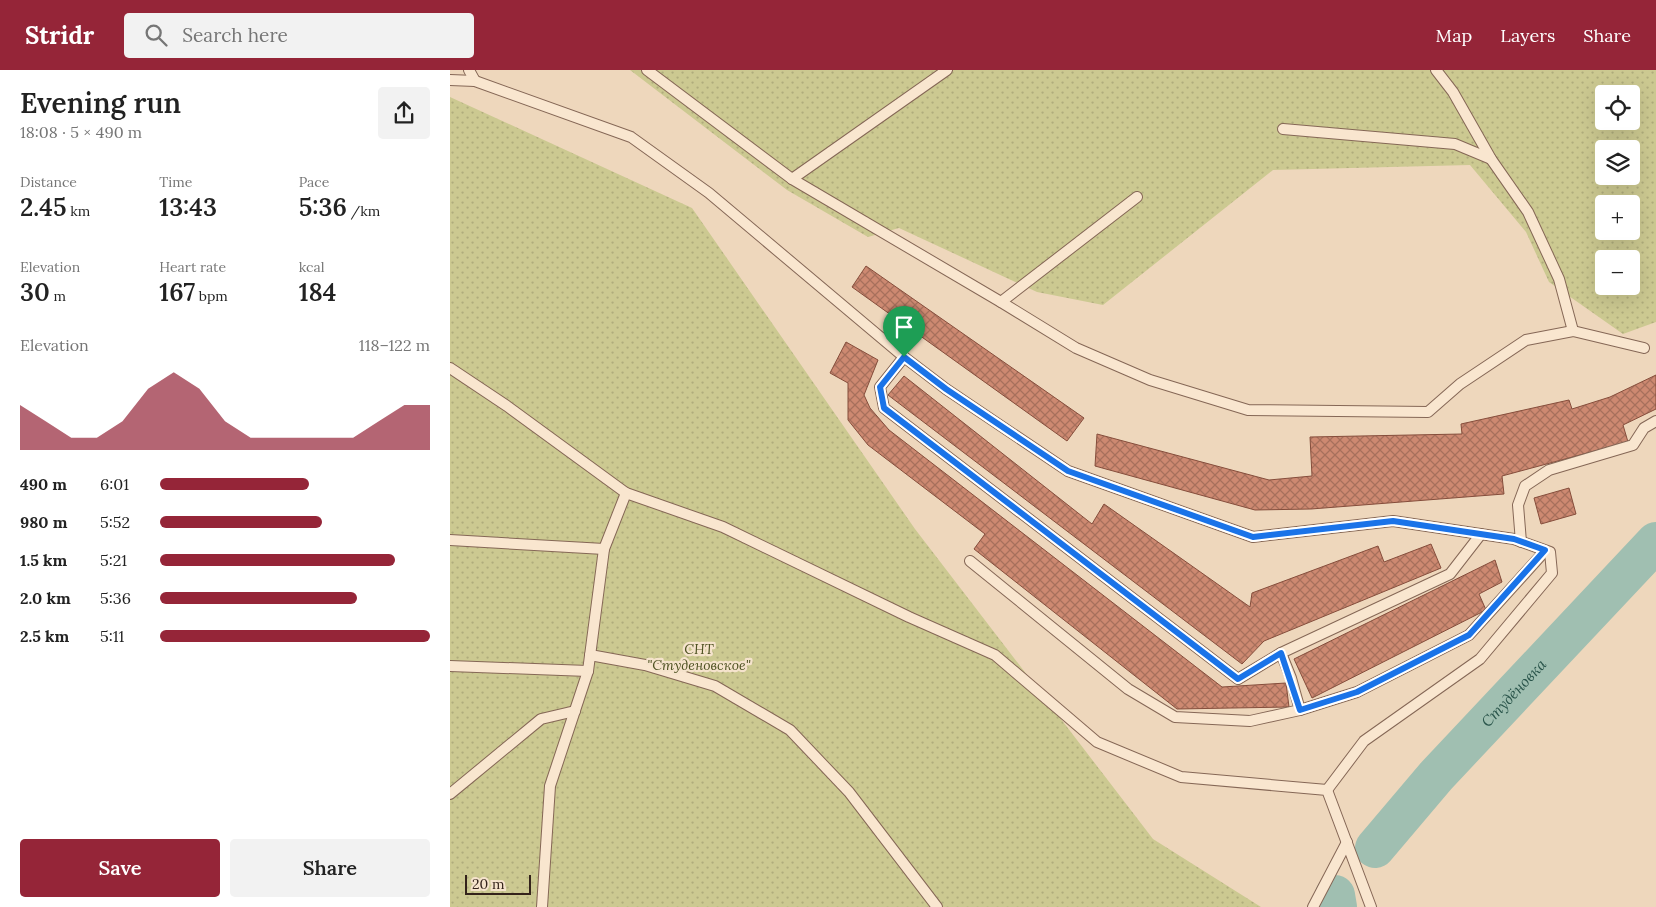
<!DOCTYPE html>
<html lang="en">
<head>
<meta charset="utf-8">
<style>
	body { margin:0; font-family:Lora,serif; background:#f2f2f2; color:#222; height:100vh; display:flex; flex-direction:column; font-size:19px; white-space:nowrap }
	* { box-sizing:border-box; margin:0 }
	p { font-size:16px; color:#767676 }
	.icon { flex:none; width:28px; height:28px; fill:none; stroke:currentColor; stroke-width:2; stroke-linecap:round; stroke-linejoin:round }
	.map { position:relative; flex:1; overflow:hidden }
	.side { display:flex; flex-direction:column; background:#fff; width:450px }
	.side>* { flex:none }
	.controls { position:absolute; left:1145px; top:15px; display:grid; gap:10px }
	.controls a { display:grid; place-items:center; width:45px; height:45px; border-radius:5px; background:#fff; box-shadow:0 5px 20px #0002; font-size:25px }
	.scale { position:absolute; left:15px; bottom:12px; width:66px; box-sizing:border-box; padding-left:5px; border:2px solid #34231b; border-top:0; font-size:14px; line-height:18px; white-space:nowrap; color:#34231b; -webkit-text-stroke:4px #f5e3cc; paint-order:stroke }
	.pin { position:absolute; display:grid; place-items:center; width:42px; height:42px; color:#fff; margin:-51px -21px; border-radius:50% 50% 50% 0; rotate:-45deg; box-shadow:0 0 5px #0007 }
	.pin .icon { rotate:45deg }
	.round { display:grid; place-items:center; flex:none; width:52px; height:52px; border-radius:5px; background:#f2f2f2 }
	.headline { display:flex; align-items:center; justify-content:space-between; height:85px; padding:0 20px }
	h1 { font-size:28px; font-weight:600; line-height:38px }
	.figures { display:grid; grid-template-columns:repeat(3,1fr); gap:8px; height:85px; padding:5px 20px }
	.figures div { display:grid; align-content:center }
	.figures b { font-size:25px; font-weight:600 }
	.figures small { font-size:14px; font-weight:400 }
	.figures p { font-size:14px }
	.chart { height:140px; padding:10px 20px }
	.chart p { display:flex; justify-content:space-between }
	.chart svg { width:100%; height:90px; margin-top:5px; fill:#952538; opacity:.7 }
	.button { display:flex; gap:10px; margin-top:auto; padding:10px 20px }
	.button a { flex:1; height:58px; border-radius:5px; background:#952538; color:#fff; font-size:20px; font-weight:600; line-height:58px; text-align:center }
	.button a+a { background:#f2f2f2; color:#222 }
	ul { padding:0 20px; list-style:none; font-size:16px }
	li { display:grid; grid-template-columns:80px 60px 1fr; align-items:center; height:38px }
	li i { height:12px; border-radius:6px; background:#952538 }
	header { display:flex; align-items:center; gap:30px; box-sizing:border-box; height:70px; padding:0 25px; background:#952538; color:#fff }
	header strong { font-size:24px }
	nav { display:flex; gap:28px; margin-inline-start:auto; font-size:18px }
	.search { width:350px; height:45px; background:#f2f2f2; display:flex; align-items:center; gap:12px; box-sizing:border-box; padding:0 18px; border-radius:5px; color:#767676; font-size:19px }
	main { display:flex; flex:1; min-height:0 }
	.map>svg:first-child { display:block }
</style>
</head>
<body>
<header>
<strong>Stridr</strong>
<div class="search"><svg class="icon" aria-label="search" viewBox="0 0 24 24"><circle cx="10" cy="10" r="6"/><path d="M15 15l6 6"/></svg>Search here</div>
<nav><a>Map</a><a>Layers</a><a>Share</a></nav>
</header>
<main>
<section class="side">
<div class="headline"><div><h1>Evening run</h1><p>18:08 · 5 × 490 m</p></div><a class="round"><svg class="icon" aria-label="share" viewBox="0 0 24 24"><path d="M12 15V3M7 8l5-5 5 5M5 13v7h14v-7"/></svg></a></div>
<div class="figures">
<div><p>Distance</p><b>2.45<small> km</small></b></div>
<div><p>Time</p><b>13:43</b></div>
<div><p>Pace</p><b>5:36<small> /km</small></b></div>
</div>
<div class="figures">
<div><p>Elevation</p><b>30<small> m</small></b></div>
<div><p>Heart rate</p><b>167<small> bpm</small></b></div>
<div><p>kcal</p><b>184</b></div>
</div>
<div class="chart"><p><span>Elevation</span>118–122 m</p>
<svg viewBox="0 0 160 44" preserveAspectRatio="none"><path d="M0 44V22L10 30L20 38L30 38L40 30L50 14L60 6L70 14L80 30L90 38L100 38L110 38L120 38L130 38L140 30L150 22L160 22V44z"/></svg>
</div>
<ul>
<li><b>490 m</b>6:01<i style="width:55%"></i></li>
<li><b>980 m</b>5:52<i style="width:60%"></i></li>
<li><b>1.5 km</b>5:21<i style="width:87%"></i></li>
<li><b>2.0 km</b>5:36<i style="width:73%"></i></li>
<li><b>2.5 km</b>5:11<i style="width:100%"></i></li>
</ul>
<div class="button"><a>Save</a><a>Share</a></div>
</section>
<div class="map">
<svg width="1206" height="837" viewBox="0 0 1206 837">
	<defs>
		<pattern id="garden-dots" width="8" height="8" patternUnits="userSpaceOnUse" patternTransform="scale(1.25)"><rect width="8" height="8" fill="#ccc991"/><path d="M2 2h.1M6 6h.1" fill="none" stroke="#b0ac7c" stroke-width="1.8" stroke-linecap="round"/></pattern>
		<pattern id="building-cross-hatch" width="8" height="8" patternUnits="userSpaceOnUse" patternTransform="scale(1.25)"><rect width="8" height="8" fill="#cd8971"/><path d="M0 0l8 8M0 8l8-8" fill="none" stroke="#a7705c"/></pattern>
	</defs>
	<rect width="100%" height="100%" fill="#eed7bc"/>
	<g fill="url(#garden-dots)" fill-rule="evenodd">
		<path d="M180 0H1206V252L1173 264 1099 212 1076 162 1020 95 823 100 653 235 587 222 449 158 418 167 337 120ZM1154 24H1181V51H1154ZM1154 79H1181V106H1154ZM1154 134H1181V161H1154ZM1154 189H1181V216H1154Z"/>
		<polygon points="0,27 242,138 465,459 703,769 811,837 0,837"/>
	</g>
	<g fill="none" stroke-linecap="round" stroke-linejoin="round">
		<g stroke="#a0bfb1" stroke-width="40">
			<path id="s1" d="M925 778 986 706 1206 472"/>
			<polyline points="885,825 887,837"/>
		</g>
	</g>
	<g fill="url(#building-cross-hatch)" stroke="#854d3b">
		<polygon points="416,196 634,348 617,371 402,217"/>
		<polygon points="396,272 428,290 414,325 420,338 439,360 772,617 836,613 839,637 727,639 524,479 535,464 418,375 398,350 398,313 380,303"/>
		<polygon points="1206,305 1206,339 1173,355 1178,372 1052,406 1054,424 861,439 805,440 645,396 647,364 819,410 862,406 860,367 1012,364 1011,354 1119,330 1122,339 1160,327"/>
		<polygon points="454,306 642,454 654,434 800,537 802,523 928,476 934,492 981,474 991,498 814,571 792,594 438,325"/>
		<polygon points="1119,418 1126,444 1091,454 1084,428"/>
		<polygon points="1045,490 1052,512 1029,524 1036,540 862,628 844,589"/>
	</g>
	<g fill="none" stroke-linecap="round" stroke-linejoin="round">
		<defs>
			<g id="service">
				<polyline points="19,0 25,11"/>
				<polyline points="197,0 342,109 551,232 626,278 700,310 798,340 978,342 1010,314 1076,270 1123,261 1194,278"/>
				<polyline points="986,0 1003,22 1041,89 1078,142 1109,209 1123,261"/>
				<polyline points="0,10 25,11 181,67 259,123 454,287 496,319 618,401 803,467 943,451 1064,469 1100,482 1102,503 1030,589 914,671 877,720"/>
				<polyline points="833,59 1005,74 1041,89"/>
				<polyline points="342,109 497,0"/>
				<polyline points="551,232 687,127"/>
				<polyline points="454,287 430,317 434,338 788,609 831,583 1000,504 1031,464"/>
				<polyline points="0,298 57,336 176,423 273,457 459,547 545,585 647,672 731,707 877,720 921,837"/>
				<polyline points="0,470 154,479"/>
				<polyline points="1071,472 1068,435 1075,416 1099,400 1183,375 1194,358 1206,351"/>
				<polyline points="520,491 678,619 725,647 800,651 850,640 907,622 1019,565 1095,481"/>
				<polyline points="831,583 841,608 850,640"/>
				<polyline points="140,585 195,595 265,616 340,660 399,722 487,837"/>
				<polyline points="0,596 138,601"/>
				<polyline points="0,724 91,649 125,641"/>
				<polyline points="92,837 100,716 138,601 154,479 176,423"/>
				<polyline points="863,837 897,772"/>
			</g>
		</defs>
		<use href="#service" stroke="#856756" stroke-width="12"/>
		<use href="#service" stroke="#f9e6cf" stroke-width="10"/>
	</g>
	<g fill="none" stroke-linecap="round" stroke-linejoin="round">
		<defs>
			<polygon id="route" points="454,287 496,319 618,401 803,467 943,451 1064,469 1095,480 1019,565 907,622 850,640 831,583 788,609 434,338 430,317"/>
		</defs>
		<use href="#route" stroke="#fff" stroke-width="10"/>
		<use href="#route" stroke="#1a73e8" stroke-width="6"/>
	</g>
	<g text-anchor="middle" stroke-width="4.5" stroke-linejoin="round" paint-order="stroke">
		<g font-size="14" font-style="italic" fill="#4d5121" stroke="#f5e3cc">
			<text x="249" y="584">СНТ<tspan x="249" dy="16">"Студеновское"</tspan></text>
		</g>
		<g font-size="15" font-style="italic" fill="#2a554b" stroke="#f5e3cc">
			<text dy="5" stroke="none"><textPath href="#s1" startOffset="208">Студёновка</textPath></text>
		</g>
	</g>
</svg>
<div class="controls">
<a><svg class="icon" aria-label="locate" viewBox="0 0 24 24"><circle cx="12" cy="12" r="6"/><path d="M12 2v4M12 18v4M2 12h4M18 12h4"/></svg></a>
<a><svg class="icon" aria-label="layers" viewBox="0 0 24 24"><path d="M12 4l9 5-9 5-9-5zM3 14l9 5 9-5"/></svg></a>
<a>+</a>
<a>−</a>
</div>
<div class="scale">20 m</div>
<div class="pin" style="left:454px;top:287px;background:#1e9e55"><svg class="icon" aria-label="arrive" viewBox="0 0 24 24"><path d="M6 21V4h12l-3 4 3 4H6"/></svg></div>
</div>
</main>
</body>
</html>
